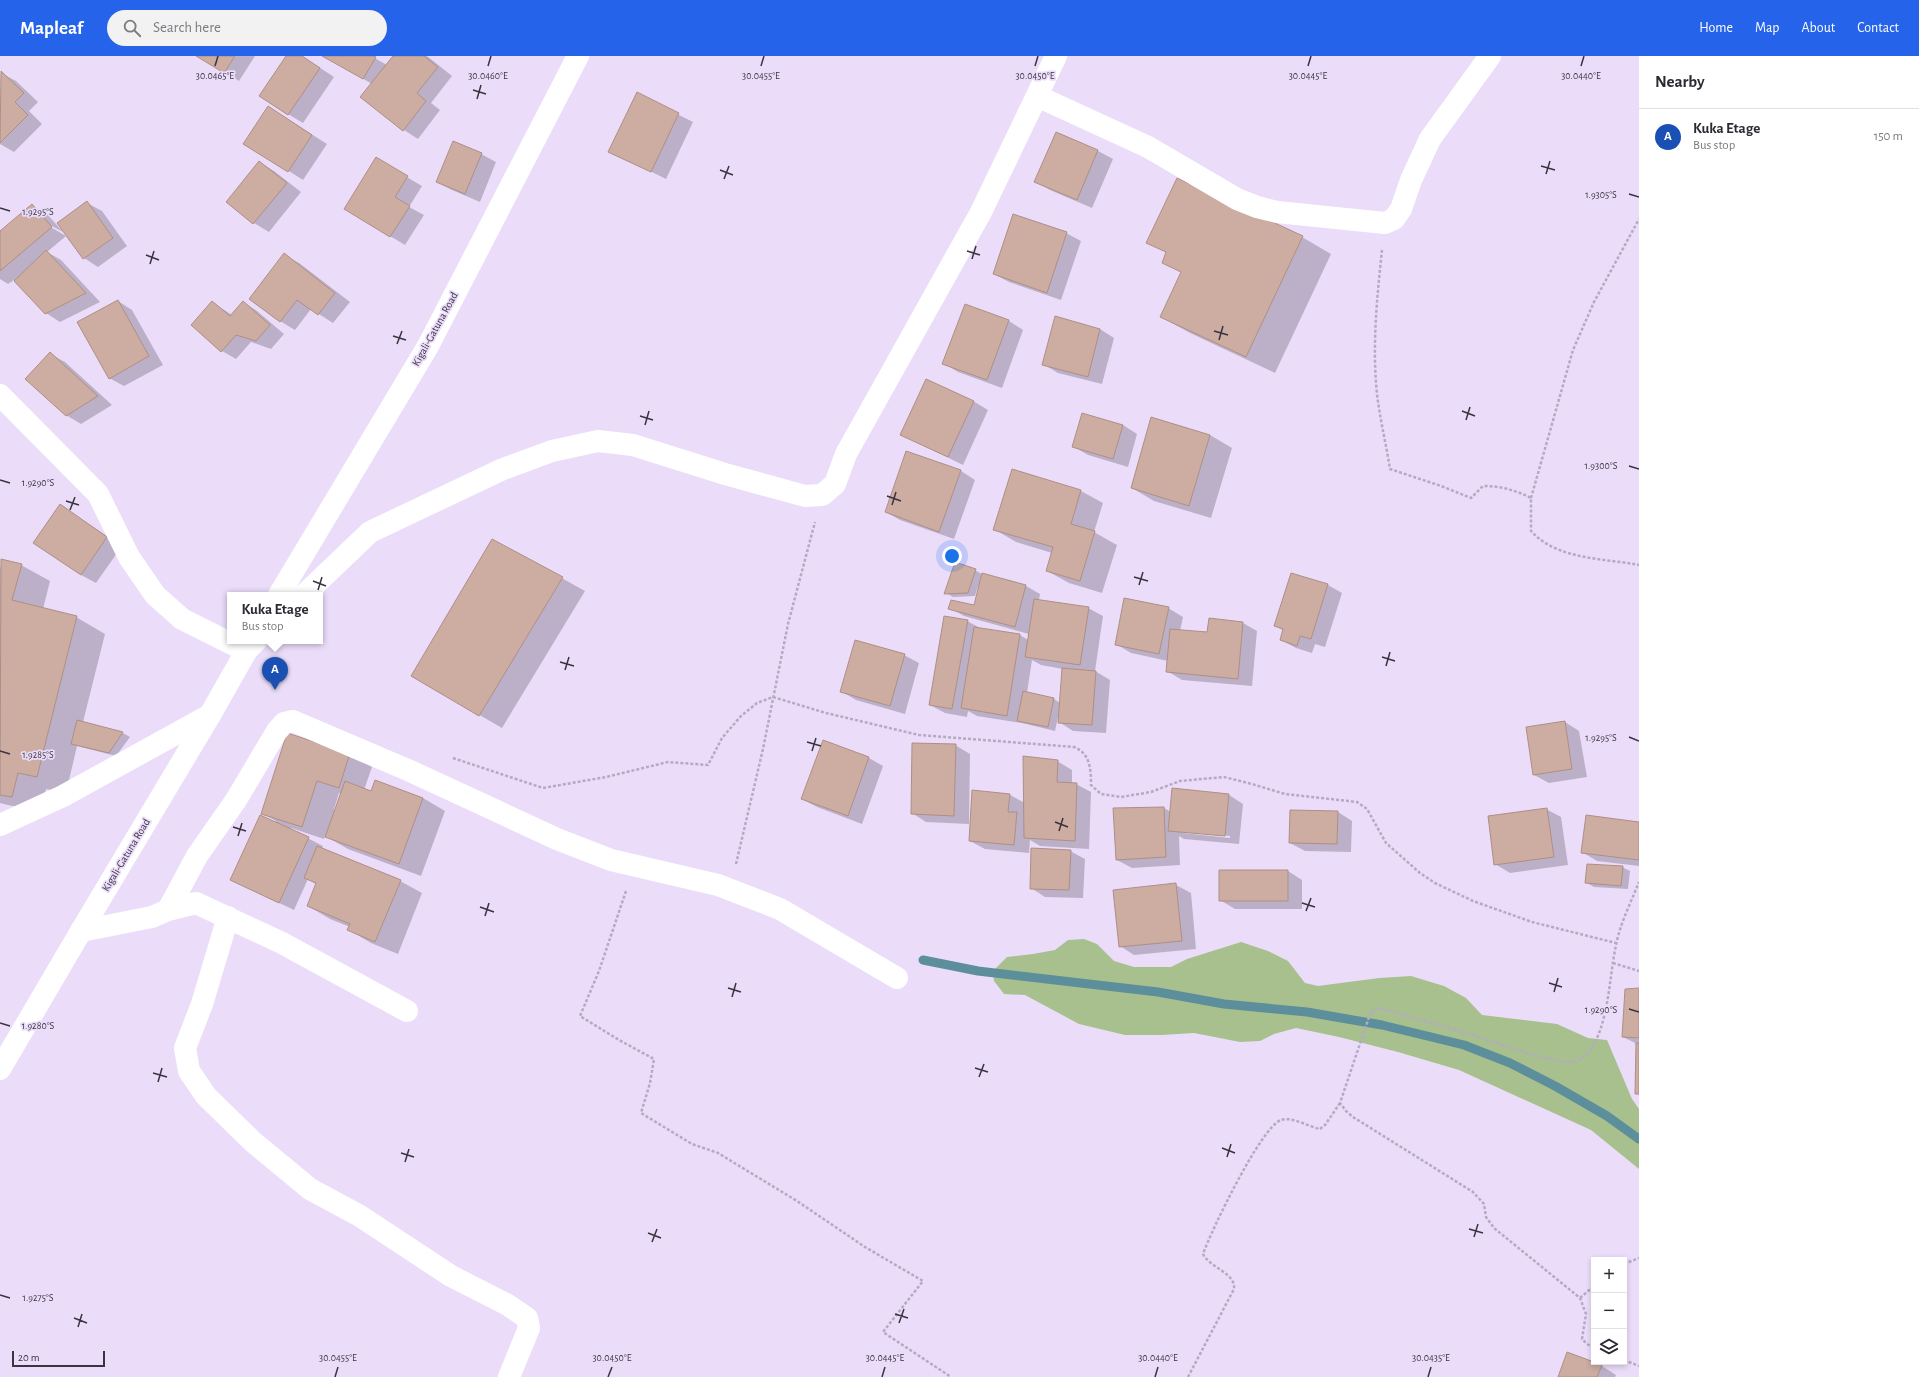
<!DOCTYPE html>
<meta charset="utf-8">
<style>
:root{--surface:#fff;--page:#f2f2f3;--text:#2b2b33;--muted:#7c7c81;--line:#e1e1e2;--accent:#2563eb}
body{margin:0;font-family:"Alegreya Sans",sans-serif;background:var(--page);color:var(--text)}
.controls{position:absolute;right:12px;bottom:12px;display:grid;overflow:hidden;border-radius:0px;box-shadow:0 2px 6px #0003}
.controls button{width:36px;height:36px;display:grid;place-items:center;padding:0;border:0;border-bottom:1px solid var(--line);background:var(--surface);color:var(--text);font:20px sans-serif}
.scale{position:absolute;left:12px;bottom:10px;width:93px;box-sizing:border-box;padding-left:4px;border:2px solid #39343f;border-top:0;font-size:11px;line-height:14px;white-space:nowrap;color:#39343f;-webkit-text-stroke:3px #ebddfa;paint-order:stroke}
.you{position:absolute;left:952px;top:500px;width:14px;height:14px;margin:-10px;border:3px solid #fff;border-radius:50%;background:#1a73e8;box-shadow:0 0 0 6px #1a73e833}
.badge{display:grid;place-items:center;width:26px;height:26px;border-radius:50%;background:var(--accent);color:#fff;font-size:13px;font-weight:700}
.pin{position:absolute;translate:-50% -33px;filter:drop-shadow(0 1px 2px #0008)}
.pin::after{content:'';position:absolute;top:21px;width:14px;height:12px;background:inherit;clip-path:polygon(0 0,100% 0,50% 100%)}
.popup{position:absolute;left:227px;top:536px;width:96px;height:52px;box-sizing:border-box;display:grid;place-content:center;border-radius:0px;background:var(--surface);filter:drop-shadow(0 1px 3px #0005);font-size:13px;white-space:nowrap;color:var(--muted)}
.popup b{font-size:15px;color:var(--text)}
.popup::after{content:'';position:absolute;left:50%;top:100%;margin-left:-8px;border:8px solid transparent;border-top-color:var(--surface)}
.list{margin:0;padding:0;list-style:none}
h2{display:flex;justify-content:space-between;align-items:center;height:52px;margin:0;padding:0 16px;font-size:17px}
h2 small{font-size:13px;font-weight:400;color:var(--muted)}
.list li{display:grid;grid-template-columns:26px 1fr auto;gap:12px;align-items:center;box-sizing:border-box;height:56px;padding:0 16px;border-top:1px solid var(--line)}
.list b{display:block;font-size:15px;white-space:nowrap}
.list p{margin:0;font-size:13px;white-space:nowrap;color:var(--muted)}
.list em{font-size:13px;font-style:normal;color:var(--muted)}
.icon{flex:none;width:22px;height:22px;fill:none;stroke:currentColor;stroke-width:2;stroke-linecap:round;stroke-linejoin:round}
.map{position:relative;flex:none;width:1639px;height:1321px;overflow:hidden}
header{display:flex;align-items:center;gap:24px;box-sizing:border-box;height:56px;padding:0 20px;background:var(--accent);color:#fff}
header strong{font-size:19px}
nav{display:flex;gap:22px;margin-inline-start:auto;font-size:14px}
.search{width:280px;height:36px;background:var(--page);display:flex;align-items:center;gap:10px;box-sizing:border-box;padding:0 14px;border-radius:22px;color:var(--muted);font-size:15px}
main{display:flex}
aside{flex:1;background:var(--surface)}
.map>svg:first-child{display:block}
.green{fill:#a7c08d}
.shadow{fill:#0003;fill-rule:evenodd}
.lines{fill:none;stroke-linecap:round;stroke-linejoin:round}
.stream{stroke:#5c8f9b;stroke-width:9}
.building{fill:#cdaca2;stroke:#ae8f85}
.path{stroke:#b5aac2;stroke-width:2.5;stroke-dasharray:3 2;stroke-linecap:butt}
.minor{stroke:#fff;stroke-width:22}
.highway{stroke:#fff;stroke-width:22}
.ticks{fill:none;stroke:#39343f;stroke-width:1.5}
.labels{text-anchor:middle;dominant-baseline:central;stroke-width:3.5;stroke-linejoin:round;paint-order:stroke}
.street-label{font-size:11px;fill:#39343f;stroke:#ebddfa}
.ticks-label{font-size:10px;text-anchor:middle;fill:#39343f;stroke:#ebddfa;stroke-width:3.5;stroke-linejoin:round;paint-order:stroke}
</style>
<header>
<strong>Mapleaf</strong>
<div class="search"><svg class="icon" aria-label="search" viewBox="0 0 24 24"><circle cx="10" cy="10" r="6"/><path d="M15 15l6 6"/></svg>Search here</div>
<nav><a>Home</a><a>Map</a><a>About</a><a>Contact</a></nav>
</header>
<main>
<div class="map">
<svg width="1639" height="1321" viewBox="0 0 1639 1321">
<rect width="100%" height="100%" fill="#ebddfa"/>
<path class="green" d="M1084 883 1097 888 1114 905 1134 911H1171L1187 903 1241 886 1268 895 1288 905 1305 927 1318 930 1379 922 1411 920 1444 930 1466 942 1482 959 1557 968 1588 982 1607 984 1632 1043 1639 1053V1113L1591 1074 1459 1014 1398 996 1339 981 1296 972 1274 978 1260 985 1240 986 1194 977 1162 979H1125L1079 968 1025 939 1004 938 994 925 993 915 1007 901 1033 898 1055 894 1068 884Z"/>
<path class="shadow" d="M198 0H255L239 25Z
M287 0H302L334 21 303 67 288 58Z
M324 0H371L387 9 394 0H427L452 20 431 47 440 54 418 83 404 74 362 41 372 28Z
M1 17 16 25 38 46 29 55 42 68 14 96 0 88Z
M637 38 693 66 666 123 609 95Z
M283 60 327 88 303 124 245 87Z
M1056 77 1098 95 1113 103 1092 152 1050 134 1036 126Z
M481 98 496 106 480 146 452 134 437 126Z
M376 103 422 130 409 151 424 159 405 189 345 153Z
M259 106 274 115 301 136 269 176 254 167 227 146Z
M87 147 102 155 127 190 98 211 84 202Z
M32 150 47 158 63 176 48 168 47 169 66 180 47 196 61 204 100 246 60 266 46 257 14 224 8 228 0 223V177Z
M1066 177 1081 185 1061 244 1009 226 994 218Z
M1302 181 1331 198 1275 317 1190 277 1161 261 1182 217 1163 206 1167 197 1148 186Z
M284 199 299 207 350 246 333 267 311 253 295 274 280 265 250 242Z
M118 245 132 254 163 309 124 330 109 322Z
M212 246 232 259 243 246 257 255 284 278 271 293 251 286 236 303 222 295Z
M965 249 1009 265 1023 274 1002 332 958 316 943 307Z
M1100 273 1114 282 1102 328 1058 317 1043 308Z
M50 298 65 306 112 349 81 368 66 359Z
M973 345 988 354 963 409 902 379Z
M1152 362 1210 379 1232 392 1211 462 1154 445 1132 432Z
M1123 369 1137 378 1128 411 1088 399 1074 391Z
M907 396 961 415 975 424 954 483 900 464 886 456Z
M1012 414 1081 435 1103 447 1094 476 1117 489 1102 537 1069 527 1047 515 1052 497 1016 486 994 473Z
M60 449 122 490 96 527 81 519Z
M493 484 585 535 502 672 412 620Z
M2 504 21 509 50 525 43 553 76 561 105 578 83 666 123 677 130 681 116 700 77 690 66 737 46 733 41 757 0 747V513Z
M975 514 983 519 1026 530 1040 538 1039 544 1088 552 1103 560 1095 615 1110 624 1106 677 1073 675 1059 666V661H1058L1055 675 1022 667 977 660 968 655 967 661 945 657 930 649 967 565 982 573 1020 579 1028 584 1029 578 964 560 950 552 975 551 980 531 978 530 975 540 953 541 946 537ZM1032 604 1041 609 1063 613 1060 647 1054 643 1027 637Z
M1328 529 1342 537 1325 591 1315 588 1312 597 1296 592 1281 584 1284 575 1276 570Z
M1168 552 1183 561 1180 575 1208 577 1243 567 1257 575 1252 630 1182 624 1167 615 1168 605 1131 597 1116 588Z
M904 599 919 607 905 658 856 644 841 635Z
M1565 666 1579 675 1587 721 1549 727 1534 719Z
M955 689 970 698 969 768 926 766 912 757Z
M350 698 372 711 364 734 372 736 376 725 423 742 445 755 421 820 348 793 325 780 324 783 291 772 290 773 323 790 322 793 400 825 422 837 398 898 371 887 349 874 350 871 330 863 308 850 317 829 308 823 294 854 231 824 276 765 262 757ZM339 737 342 738 336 754 334 753Z
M869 702 883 710 862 768 817 751 802 743Z
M1057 705 1072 714V727L1076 728 1091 736 1089 793 1040 790 1030 784 1029 797 985 793 970 785 1010 739 1025 747Z
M1229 739 1243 748 1239 788 1184 783 1179 780 1180 809 1132 812 1117 804 1164 752 1171 756ZM1183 775 1230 780V782L1183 777Z
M1546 753 1561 761 1568 809 1510 817 1495 808Z
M1338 756 1352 765 1351 796 1305 795 1290 787Z
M1639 767V810L1597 805 1582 796Z
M1070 795 1085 803 1083 842 1045 841 1031 832Z
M1622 811 1630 815 1628 833 1594 831 1587 827Z
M1288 815 1302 824V853H1235L1220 844Z
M1176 829 1191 837 1196 893 1134 899 1120 890Z
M1639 933V1039L1636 1037 1637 988 1623 981Z
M1568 1297 1602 1310 1616 1319 1615 1321H1559Z"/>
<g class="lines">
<path class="stream" d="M923 904 978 915 1158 936 1224 948 1307 956 1382 969 1464 989 1510 1007 1555 1030 1607 1060 1639 1083"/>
</g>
<path class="building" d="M196 0H235L224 17Z
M286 0H302L320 12 288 59 259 40Z
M322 0H373L376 1 363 23Z
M393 0H424L438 11 417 37 426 45 403 75 360 41Z
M1 15 24 37 15 46 28 59 0 87Z
M637 36 679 57 651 116 608 96Z
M268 50 312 79 288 116 243 88Z
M1056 76 1098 94 1077 144 1034 126Z
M453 85 482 97 465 138 436 126Z
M376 101 408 120 395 141 410 150 390 181 344 153Z
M259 105 287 127 253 168 226 146Z
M1177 122 1303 180 1246 301 1160 261 1181 216 1162 207 1166 196 1146 187Z
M87 145 113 182 83 203 57 167Z
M32 148 52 171 0 215V175Z
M1013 158 1067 176 1047 237 993 218Z
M46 194 86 237 45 258 14 225Z
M284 197 335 237 318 259 297 244 280 266 249 243Z
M118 244 149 300 109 323 77 266Z
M212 245 230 260 243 245 270 269 256 285 236 279 221 296 191 269Z
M965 248 1009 264 987 324 942 308Z
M1055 260 1100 273 1088 321 1042 309Z
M50 296 98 340 66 360 25 323Z
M926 323 974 345 948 401 900 379Z
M1082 357 1123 369 1113 403 1072 391Z
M1151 361 1210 379 1189 450 1131 432Z
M906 395 961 414 939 476 885 456Z
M1012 413 1081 434 1071 468 1095 475 1080 525 1046 515 1053 491 993 474Z
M60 448 107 481 81 519 33 487Z
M492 483 563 521 479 660 411 620Z
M1 503 22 508 12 544 77 560 37 721 18 717 12 741 0 739Z
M955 506 976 513 968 537 944 538Z
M982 517 1026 529 1015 571 948 553 951 544 974 549Z
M1291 517 1328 528 1311 583 1300 580 1297 590 1280 584 1283 573 1274 570Z
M1124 542 1169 551 1159 598 1115 589Z
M1034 543 1089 551 1080 609 1025 601Z
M944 560 968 564 952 653 929 649Z
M1209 562 1243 566 1238 623 1166 616 1170 573 1207 576Z
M974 571 1020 578 1007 660 961 652Z
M855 584 905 598 890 650 840 636Z
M1062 612 1096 615 1092 669 1058 667Z
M1023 635 1054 642 1048 671 1017 665Z
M77 664 123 676 109 697 71 688Z
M1565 665 1572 713 1533 719 1526 671Z
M287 677 350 697 339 732 317 725 302 771 261 758Z
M823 684 869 701 848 760 801 743Z
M912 687 956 688 954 760 911 758Z
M1023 700 1058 704 1057 726 1077 727 1075 785 1024 782Z
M375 724 423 742 399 808 325 781 345 725 371 735Z
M1172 732 1229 738 1225 780 1168 775Z
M972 734 1010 738 1008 756H1017L1014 789 969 785Z
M1164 751 1166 801 1116 804 1113 752Z
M1547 752 1554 801 1494 809 1488 760Z
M1290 754 1338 755 1337 788 1289 787Z
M260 759 309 781 279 847 230 824Z
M1586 759 1639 766V804L1581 797Z
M317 790 401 824 375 886 347 874 350 868 307 850 316 827 304 822Z
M1031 792 1071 794 1069 834 1030 833Z
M1587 808 1623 810 1621 830 1585 827Z
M1219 814H1288V845H1219Z
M1176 827 1182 885 1119 891 1113 834Z
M1639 932V982L1622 981 1625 933Z
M1636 987H1639V1038H1635Z
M1567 1296 1602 1309 1597 1321H1558Z"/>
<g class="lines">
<path class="path" d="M1382 194C1377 241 1372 290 1377 338 1380 363 1386 388 1390 413L1441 430 1471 442 1483 430C1501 430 1515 434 1531 442V475C1557 504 1603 502 1639 509
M1531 442 1573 294 1594 246 1639 163
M453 702 543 732 606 721 668 706 708 709 722 682 741 660 757 647 773 641 826 657 919 679 1074 691C1090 697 1091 713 1091 729L1101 738 1121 741 1151 736 1180 725 1224 721 1252 728 1285 738 1357 746 1367 753 1386 787 1420 817 1435 827 1473 845 1532 866 1616 887
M736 808 763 693 788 568 815 466
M626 835 599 915 580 960 619 984 654 1003 650 1027 641 1057 692 1088 718 1097 797 1145 865 1191 923 1225 883 1276 951 1321
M1613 907 1639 915
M1624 1208 1639 1202
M1580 1242 1594 1230
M1594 1292 1587 1288 1582 1283 1586 1258 1580 1242 1494 1172 1486 1161 1484 1148 1473 1136 1353 1061 1346 1055 1340 1047 1371 955 1379 952C1415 962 1451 972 1487 984 1510 991 1549 1006 1572 1006 1578 1005 1584 1001 1588 997 1609 971 1609 921 1616 889 1620 868 1631 846 1639 826
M1624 1304 1639 1310
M1188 1321 1234 1233C1236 1217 1210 1212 1203 1198 1211 1175 1261 1071 1281 1064 1292 1060 1309 1071 1320 1073L1325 1069 1340 1047"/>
<path class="minor" d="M1037 40 1148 91 1237 143 1257 151 1277 156 1385 167 1394 163 1401 153 1411 124 1430 83 1490 0
M0 339 98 438 129 501 155 539 182 563 246 595 256 585
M304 539 370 476 503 413 552 395 598 385 633 389 725 418 805 440 822 439 835 428 846 398 981 156 1056 0
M0 769 63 740 210 659
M168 854 197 800 236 744 277 675 284 667 293 665 408 714 557 783 611 804 718 829 780 853 897 922
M228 861 202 948 185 992 189 1015 206 1040 252 1085 310 1133 360 1160 451 1220 508 1249 527 1262 529 1272 509 1321
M81 875 152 861 168 854 196 847 282 887 407 955"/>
<path class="highway" d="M279 539 428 290 578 0
M0 1013 81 875 210 659 252 585"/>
</g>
<path class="ticks" d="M215 10 218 0M488 10 491 0M761 10 764 0M1035 10 1038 0M1308 10 1311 0M1581 10 1584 0M473 34 486 38M477 43 481 29M1541 110 1555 114M720 114 733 119M1546 118 1550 105M724 123 729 110M1629 138 1639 141M0 152 10 155M967 195 980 199M146 199 159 204M972 203 976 190M150 208 154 195M1214 275 1228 279M393 280 406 284M1219 284 1223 270M397 288 402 275M1462 355 1475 360M640 360 653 364M1466 364 1470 351M645 369 649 355M1629 410 1639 413M0 424 10 427M887 440 901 445M66 445 79 449M892 449 896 436M70 454 75 441M1134 521 1148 525M313 525 326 530M1139 529 1143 516M318 534 322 521M1382 601 1395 605M560 606 574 610M1386 610 1390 596M565 614 569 601M1629 681 1639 685M807 686 821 690M0 695 10 698M812 695 816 682M1055 766 1068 771M233 771 246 775M1059 775 1063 762M238 780 242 767M1302 847 1315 851M480 851 494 856M1306 855 1311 842M485 860 489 847M1549 927 1562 931M728 932 741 936M1554 936 1558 922M732 941 736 927M1629 953 1639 956M0 967 10 970M975 1012 988 1016M153 1017 167 1021M979 1021 984 1008M158 1026 162 1012M1222 1092 1235 1097M401 1097 414 1101M1227 1101 1231 1088M405 1106 409 1093M1469 1173 1483 1177M648 1177 661 1182M1474 1181 1478 1168M652 1186 657 1173M0 1239 10 1242M895 1258 908 1262M74 1262 87 1267M899 1267 904 1253M78 1271 82 1258M335 1321 338 1311M608 1321 612 1311M882 1321 885 1311M1155 1321 1158 1311M1428 1321 1431 1311"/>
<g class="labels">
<g class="street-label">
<text transform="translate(435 273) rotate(-61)">Kigali-Gatuna Road</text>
<text transform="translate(126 799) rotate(-59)">Kigali-Gatuna Road</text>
</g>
</g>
<g class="ticks-label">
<text x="215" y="23">30.0465°E</text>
<text x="488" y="23">30.0460°E</text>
<text x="761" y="23">30.0455°E</text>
<text x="1035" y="23">30.0450°E</text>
<text x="1308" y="23">30.0445°E</text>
<text x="1581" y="23">30.0440°E</text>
<text x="1601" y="142">1.9305°S</text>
<text x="38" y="159">1.9295°S</text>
<text x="1601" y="413">1.9300°S</text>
<text x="38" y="430">1.9290°S</text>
<text x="1601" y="685">1.9295°S</text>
<text x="38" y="702">1.9285°S</text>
<text x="1601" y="957">1.9290°S</text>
<text x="38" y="973">1.9280°S</text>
<text x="38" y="1245">1.9275°S</text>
<text x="338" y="1305">30.0455°E</text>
<text x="612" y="1305">30.0450°E</text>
<text x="885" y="1305">30.0445°E</text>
<text x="1158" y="1305">30.0440°E</text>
<text x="1431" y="1305">30.0435°E</text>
</g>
</svg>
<div class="controls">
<button>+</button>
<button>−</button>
<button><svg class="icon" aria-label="layers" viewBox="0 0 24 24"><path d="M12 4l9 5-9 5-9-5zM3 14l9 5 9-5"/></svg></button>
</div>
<div class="scale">20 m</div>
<div class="you"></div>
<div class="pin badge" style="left:275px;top:634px;background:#1a4fb4">A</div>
<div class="popup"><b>Kuka Etage</b>Bus stop</div>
</div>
<aside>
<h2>Nearby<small></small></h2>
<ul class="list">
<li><span class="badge" style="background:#1a4fb4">A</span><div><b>Kuka Etage</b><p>Bus stop</p></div><em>150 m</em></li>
</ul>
</aside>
</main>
